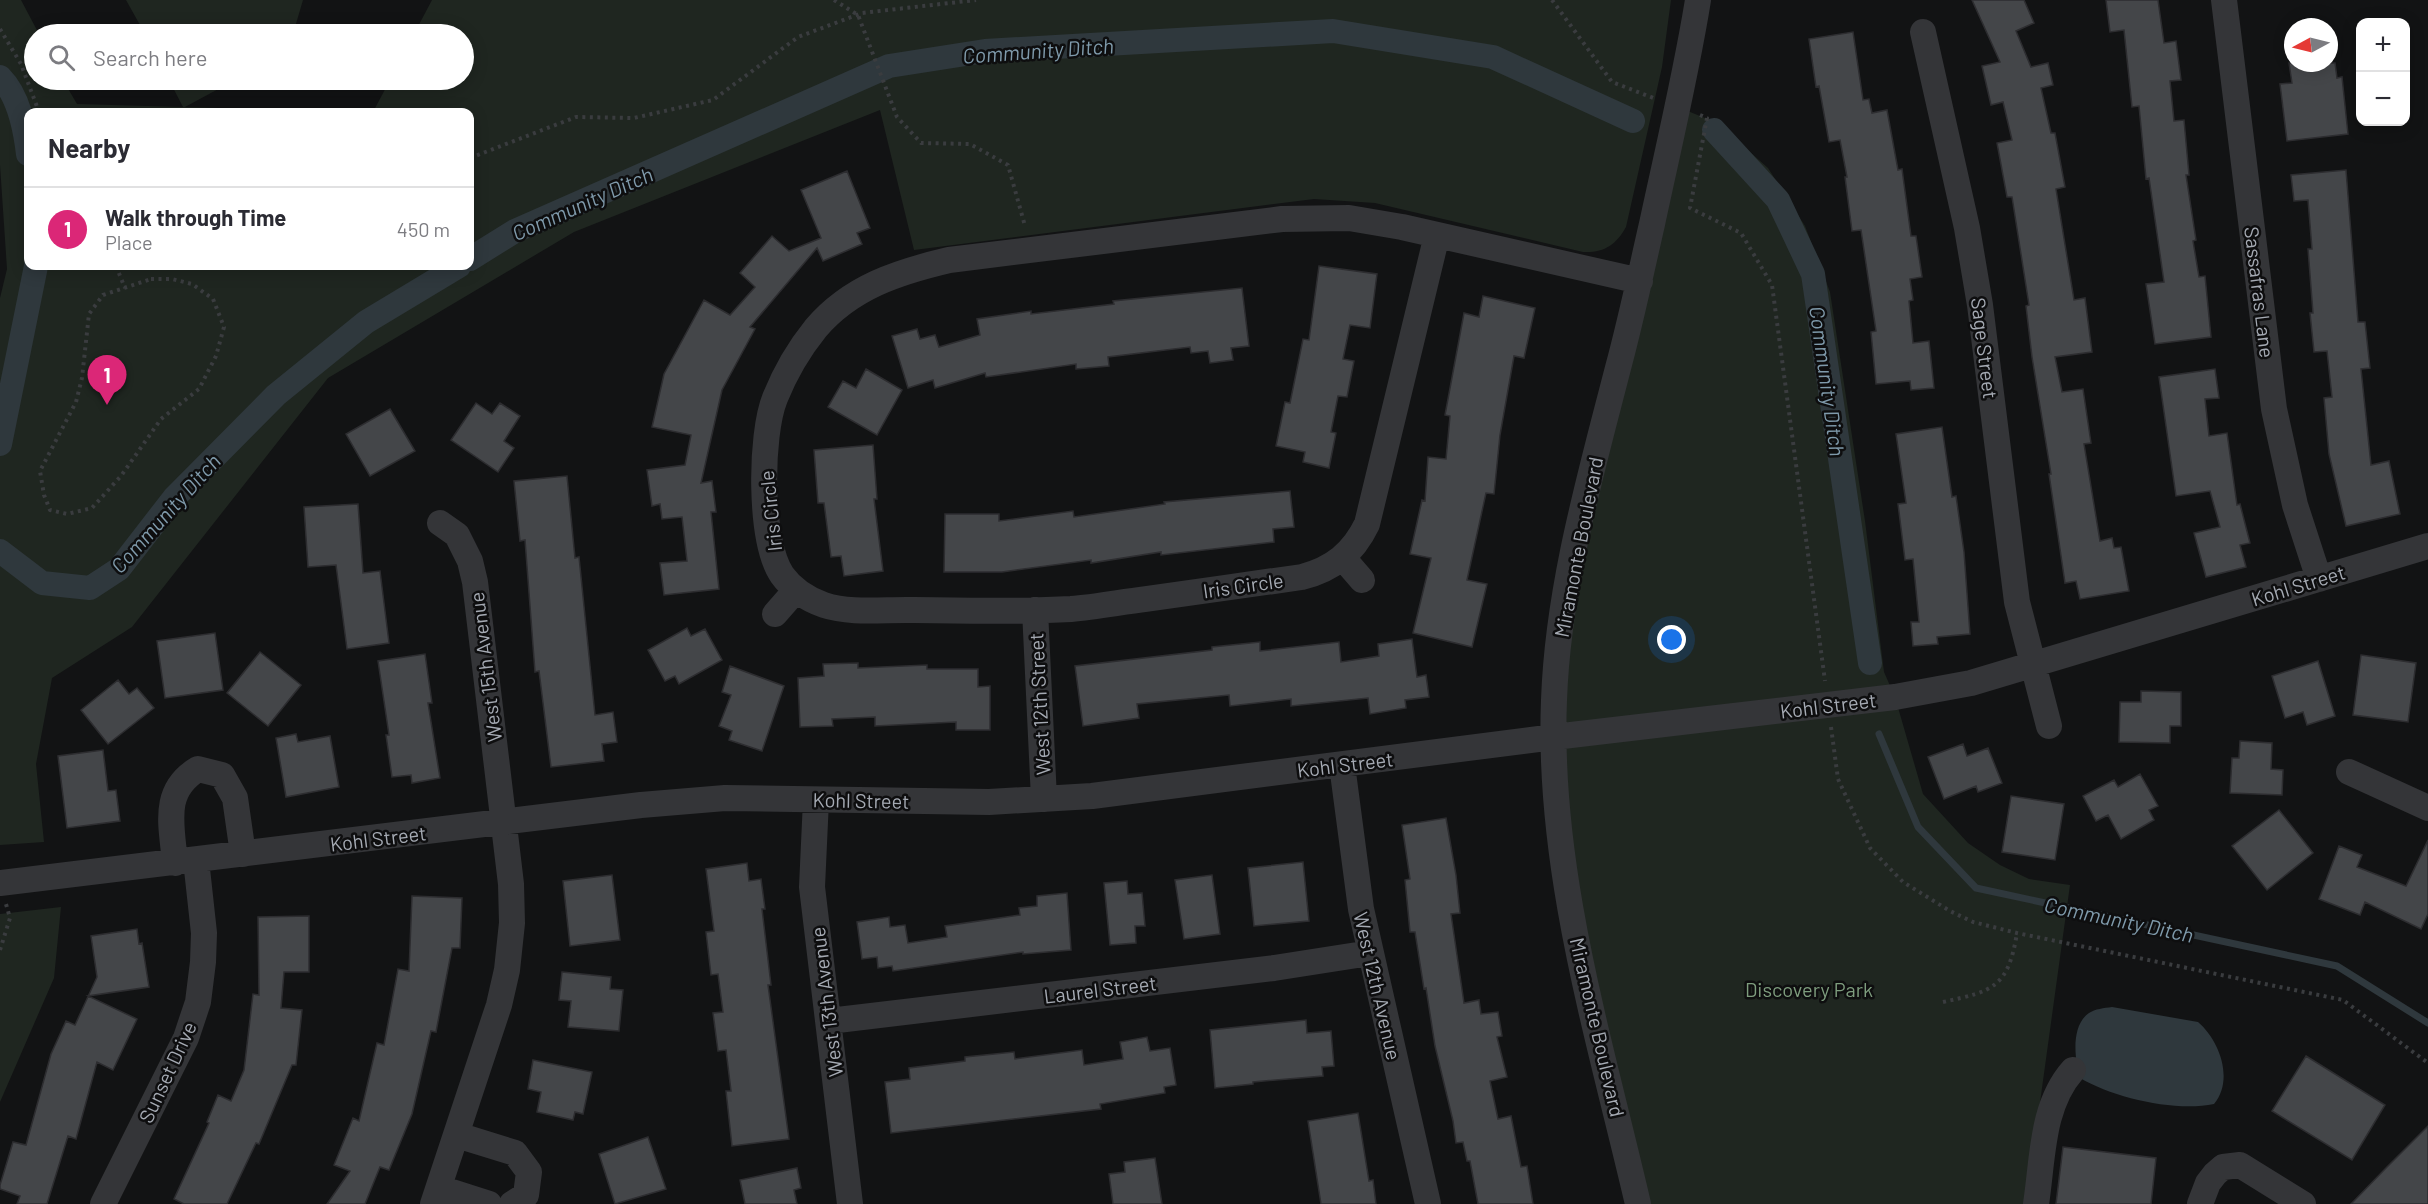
<!DOCTYPE html>
<meta charset="utf-8">
<style>
:root{--surface:#fff;--page:#f7f7f7;--text:#2b2b33;--muted:#7c7c81;--line:#e1e1e2;--accent:#db2777}
body{margin:0;font-family:Barlow,sans-serif;background:var(--page);color:var(--text)}
.controls{position:absolute;right:18px;top:18px;display:grid;overflow:hidden;border-radius:12px;box-shadow:0 3px 15px #0003}
.controls button{width:54px;height:54px;display:grid;place-items:center;padding:0;border:0;border-bottom:2px solid var(--line);background:var(--surface);color:var(--text);font:30px sans-serif}
.compass{position:absolute;left:2284px;top:18px;width:54px;height:54px;border-radius:50%;background:var(--surface);box-shadow:0 3px 15px #0003;rotate:263deg}
.you{position:absolute;left:1672px;top:640px;width:21px;height:21px;margin:-15px;border:4px solid #fff;border-radius:50%;background:#1a73e8;box-shadow:0 0 0 9px #1a73e833}
.badge{display:grid;place-items:center;width:39px;height:39px;border-radius:50%;background:var(--accent);color:#fff;font-size:20px;font-weight:700}
.pin{position:absolute;translate:-50% -50px;filter:drop-shadow(0 2px 3px #0008)}
.pin::after{content:'';position:absolute;top:32px;width:21px;height:18px;background:inherit;clip-path:polygon(0 0,100% 0,50% 100%)}
.list{margin:0;padding:0;list-style:none}
h2{display:flex;justify-content:space-between;align-items:center;height:78px;margin:0;padding:0 24px;font-size:26px}
h2 small{font-size:20px;font-weight:400;color:var(--muted)}
.list li{display:grid;grid-template-columns:39px 1fr auto;gap:18px;align-items:center;box-sizing:border-box;height:84px;padding:0 24px;border-top:2px solid var(--line)}
.list b{display:block;font-size:22px;white-space:nowrap}
.list p{margin:0;font-size:20px;white-space:nowrap;color:var(--muted)}
.list em{font-size:20px;font-style:normal;color:var(--muted)}
.icon{flex:none;width:33px;height:33px;fill:none;stroke:currentColor;stroke-width:2;stroke-linecap:round;stroke-linejoin:round}
.map{position:relative;flex:none;width:2428px;height:1204px;overflow:hidden}
.search{position:absolute;background:var(--surface);box-shadow:0 3px 15px #0003;left:24px;top:24px;width:450px;height:66px;display:flex;align-items:center;gap:15px;box-sizing:border-box;padding:0 21px;border-radius:33px;color:var(--muted);font-size:22px}
.panel{position:absolute;background:var(--surface);box-shadow:0 3px 15px #0003;left:24px;top:108px;width:450px;height:162px;border-radius:12px}
.map>svg:first-child{display:block}
.green{fill:#1f2620}
.water{fill:#2f383d}
.lines{fill:none;stroke-linecap:round;stroke-linejoin:round}
.stream{stroke:#2f383d;stroke-width:7}
.canal{stroke:#2f383d;stroke-width:24}
.building{fill:#444649;stroke:#2d2d30;stroke-width:1.5}
.path{stroke:#3a3c3f;stroke-width:4;stroke-dasharray:3 4.5;stroke-linecap:butt}
.minor{stroke:#343538;stroke-width:26}
.labels{text-anchor:middle;dominant-baseline:central;stroke-width:5;stroke-linejoin:round;paint-order:stroke}
.street-label{font-size:20px;fill:#a5aab3;stroke:#0e0e0f}
.park-label{font-size:20px;fill:#7e9d7e;stroke:#0e0e0f}
.water-label{font-size:21px;font-style:italic;fill:#7f9aab;stroke:#0e0e0f}
</style>
<div class="map">
<svg width="2428" height="1204" viewBox="0 0 2428 1204">
<rect width="100%" height="100%" fill="#121314"/>
<path class="green" d="M0 0H21L39 34H34V80H63L77 104 183 107 169 80H235L185 107 364 112H28V266H470V112H373L390 80H464V34H414L432 0H1671L1662 67 1626 227C1616 245 1604 253 1583 252L1375 203 1314 199 914 250 880 110 574 232 328 378 132 627 52 678 36 764 44 842 0 845V298L7 269 0 165Z
M126 0H303L293 34H145Z
M1678 107 1717 123 1768 168 1805 226 1830 292 1865 521 1884 672 1895 697 1923 794 1968 843 2000 865 2029 879 2070 885 2026 1204H1638L1588 990 1554 699Z
M61 907 54 978 0 1102V914Z"/>
<path class="water" d="M2112 1007 2198 1022C2220 1041 2234 1080 2214 1104 2175 1112 2114 1098 2080 1078 2075 1061 2070 1026 2089 1013 2095 1009 2104 1008 2112 1007Z"/>
<g class="lines">
<path class="stream" d="M1879 734 1918 827 1976 888 2337 966 2428 1023"/>
<path class="canal" d="M0 77C19 96 25 128 28 154
M1714 130 1778 200 1813 274 1870 663
M470 259 515 231 889 66 985 51 1333 31 1493 57 1633 121
M0 444 36 266
M0 551 42 583 90 588 119 569 174 498 276 395 366 322 459 266"/>
</g>
<path class="building" d="M1972 0H2024L2034 23 2016 31 2031 67 2048 63 2053 85 2041 88 2051 133H2055L2065 187 2056 189 2074 300 2085 298 2092 352 2055 357 2062 392 2083 389 2091 443 2084 444 2100 541 2112 538 2114 548 2121 547 2129 591 2080 599 2076 581 2065 583 2049 474H2051L2032 357 2026 306 2029 305 2012 197H2007L1997 143 2012 140 2003 102 1991 105 1982 66 2000 62Z
M2106 0H2158L2164 43 2176 41 2181 80 2170 81 2174 121 2184 120 2189 175H2186L2196 240 2193 241 2199 277 2205 276 2211 337 2155 344 2146 284 2164 282 2149 178 2146 179 2139 106 2132 107 2124 30 2110 32Z
M1853 32 1863 100 1869 99 1872 113 1887 110 1898 170 1902 169 1911 236H1916L1922 277 1910 279 1913 300 1909 301 1913 343 1929 341 1934 388 1911 390 1910 381 1876 384 1871 332 1876 331 1861 230 1852 231 1845 177H1847L1840 140 1829 142 1819 86 1816 87 1809 39Z
M2289 63H2335L2337 78 2342 77 2348 134 2287 141 2280 84 2292 83Z
M2346 170 2358 322H2365L2370 368 2361 369 2371 465 2389 461 2400 514 2346 526 2329 454 2324 398 2332 397 2327 351 2314 352 2310 313H2313L2308 249H2312L2308 200 2294 201 2291 175Z
M847 171 870 228 857 233 862 244 823 261 817 248 750 327 755 329 722 390 701 483 712 481 716 512H711L719 589 664 595 660 563 687 561 682 517 662 519 660 504 652 506 647 470 685 465 691 435 652 427 664 374 704 300 730 315 755 287 740 273 772 236 789 251 821 238 801 190Z
M1319 266 1377 274 1370 328 1350 325 1343 359 1354 361 1347 397 1338 396 1331 432 1336 433 1329 468 1303 462 1305 452 1276 446 1285 402 1290 403 1303 339 1309 340Z
M1242 288 1249 346 1231 348 1233 360 1210 363 1208 351 1191 353 1190 347 1108 357 1109 366 1076 369V364L986 377 985 373 935 388 933 380 908 388 892 336 917 329 920 339 935 335 939 347 980 335 977 319 1031 311V314L1114 304 1113 301Z
M1483 296 1535 308 1524 358 1514 356 1500 435 1494 494 1486 493 1467 580 1487 584 1472 647 1413 633 1431 558 1410 554 1422 500 1425 501 1428 457 1446 459 1450 416 1445 415 1464 313 1479 317Z
M866 369 902 390 877 435 828 407 843 381 856 388Z
M2215 369 2219 398 2205 399 2209 436 2227 433 2237 505 2240 504 2250 543 2240 545 2246 567 2206 577 2194 533 2220 527 2210 491 2176 496 2159 377Z
M476 403 492 414 500 403 520 416 504 441 514 448 498 472 451 440Z
M390 409 415 451 370 476 346 434Z
M1942 427 1952 497 1956 496 1964 552 1970 634 1937 637 1938 644 1913 646 1911 622H1919L1913 559 1905 560 1898 504 1906 503 1896 434Z
M873 445 877 499H874L883 571 844 576 841 556 831 557 824 503H818L814 450Z
M567 476 575 558 579 557 595 715 613 712 617 742 602 744 604 761 551 767 539 671 535 672 525 540 520 541 514 481Z
M1290 491 1294 527 1273 529 1274 542 1161 555V552L1091 563V560L1002 572H944L945 514H999V521L1073 511 1074 517 1165 504 1164 502Z
M358 504 363 573 380 571 389 643 347 649 336 565 308 567 304 507Z
M687 628 691 636 705 629 722 660 679 684 675 676 665 681 648 650Z
M215 633 223 690 165 698 157 641Z
M1412 639 1417 677 1426 675 1429 697 1405 700 1406 708 1370 714 1368 698 1291 706V699L1230 706 1229 695 1137 704 1139 718 1083 726 1075 666 1212 650V647L1260 642V651L1339 642 1341 662 1379 656 1378 644Z
M260 652 301 685 268 726 227 693Z
M425 654 432 703H428L440 778 412 783 411 775 392 777 386 735H389L378 661Z
M2361 655 2416 663 2408 722 2353 715Z
M2318 661 2335 716 2307 725 2303 712 2285 718 2272 676Z
M858 663V668L927 665V669H978V687L990 686V730H956V722L875 726V717L832 719 833 726 800 727 798 678 824 676 823 664Z
M730 666 784 686 762 751 729 740 732 731 719 726 731 695 722 692Z
M118 680 129 694 137 688 154 708 108 744 81 710Z
M2141 691 2181 692V726H2170V743L2119 742 2120 702H2141Z
M296 734 298 742 330 736 339 787 286 797 276 738Z
M2240 741 2272 743 2271 769 2283 770 2282 795 2230 793 2232 758H2239Z
M1963 744 1967 756 1988 748 2002 783 1978 792 1976 786 1944 799 1928 757Z
M103 750 108 791 116 790 120 821 67 828 58 756Z
M2140 774 2158 806 2149 810 2154 820 2121 839 2108 815 2096 821 2083 796 2114 780 2118 787Z
M2011 796 2064 804 2055 860 2002 852Z
M2279 810 2313 853 2267 890 2232 846Z
M1446 818 1456 875 1460 913 1451 914 1464 1003 1479 1000 1481 1014 1498 1012 1502 1036 1497 1037 1507 1077 1490 1081 1498 1119 1511 1116 1521 1167 1527 1166 1533 1204H1478L1470 1161H1467L1463 1142 1456 1143 1453 1121 1435 1046 1426 988 1424 989 1415 932H1410L1405 880 1410 879 1402 825Z
M2428 840V914L2421 929 2365 902 2360 915 2319 899 2339 846 2362 855 2357 867 2406 886Z
M1303 862 1309 921 1254 926 1248 868Z
M747 863 749 881 761 879 765 909H762L771 985H768L789 1139 732 1146 726 1091H731L726 1050 718 1051 713 1013 723 1012 718 974 711 975 706 932 714 931 706 869Z
M612 875 620 940 570 946 563 881Z
M1212 875 1220 934 1184 939 1175 880Z
M1127 881 1128 894 1142 893 1145 926H1135L1136 943 1110 945 1104 883Z
M1067 893 1071 950 1023 954V952L893 971 892 966 878 968 877 957 862 959 857 922 889 917 890 927 905 925 908 943 947 937 945 926 1020 915 1019 908 1037 906V896Z
M412 896 462 898 460 948H452L436 1032 431 1031 412 1114 389 1170 380 1167 365 1204H327L350 1171 334 1165 353 1118 359 1121 377 1043 384 1045 398 969 409 971Z
M309 916V972H284L281 1008 302 1010 296 1065H292L259 1144 256 1143 227 1204H184L174 1199 209 1123 207 1122 218 1095 231 1101 244 1070 253 994 259 995 258 917Z
M137 929 139 944 142 943 149 987 88 996 137 1019 113 1070 97 1062 76 1139 68 1136 47 1204H17L20 1196 0 1189V1185L13 1142 26 1145 51 1054 66 1021 75 1025 97 977 91 936Z
M562 972 611 977 610 989 623 990 619 1031 568 1027 571 1001 559 1000Z
M1306 1020 1307 1033 1331 1031 1334 1066 1322 1067 1323 1076 1253 1082V1084L1215 1088 1210 1030Z
M1147 1037 1150 1051 1170 1048 1176 1085 1164 1087 1165 1093 1100 1104 1101 1109 891 1133 885 1082 910 1079 909 1068 965 1061V1057L1014 1052 1015 1059 1082 1050 1084 1065 1123 1059 1120 1042Z
M2306 1056 2385 1105 2352 1160 2272 1111Z
M533 1060 592 1072 583 1114 575 1112 573 1120 537 1112 541 1092 528 1089Z
M1358 1113 1369 1181 1373 1180 1376 1204H1321L1308 1121Z
M2428 1126V1204H2351L2386 1168Z
M648 1137 666 1189 615 1204 599 1154Z
M2063 1147 2156 1158 2151 1204H2056Z
M1155 1158 1162 1204H1113L1109 1174 1125 1172 1124 1162Z
M797 1168 801 1188 794 1190 797 1204H745L740 1180Z"/>
<g class="lines">
<path class="path" d="M834 0 858 15 897 117 921 143 970 144 1008 165 1025 226
M1552 0 1612 82 1656 99
M0 29 21 64 39 112
M1700 115 1707 118 1690 208 1741 233 1772 285 1825 681
M470 158 576 117 634 118 713 100 798 37 862 13 976 0
M116 266 125 288
M151 279H172L192 284 213 299 224 327 216 356 199 389 161 419 121 476 92 508 67 514 50 510 44 495 40 471 76 402 82 378 89 314 103 295Z
M1831 727 1838 779 1870 848 1903 882 1950 911 1973 922 2017 933 2343 1000 2428 1063
M0 950 10 918 6 904
M1943 1002C1993 991 2008 988 2017 933"/>
<path class="minor" d="M2224 0 2274 409 2295 505 2319 579
M1923 32 1967 228 1980 305 2017 602 2049 726
M1437 235 1367 524C1353 553 1333 569 1302 577 1250 584 1198 592 1146 599 1121 602 1096 607 1071 609 1019 612 966 611 914 610 886 609 851 614 824 605 807 599 792 589 782 575 759 541 760 435 775 398 785 373 799 349 816 328 851 287 898 272 949 260L1282 219 1349 218 1402 227 1640 281
M1343 558 1362 580
M1035 610 1044 799
M775 614 796 590
M1342 765 1361 909 1428 1204
M2349 772 2428 808
M816 800 812 887 850 1204
M175 863C172 826 161 791 198 769L222 775 235 798 243 854
M0 883 641 805 725 798 989 802 1092 796 1554 737 1895 697 1971 683 2428 546
M829 1021 1274 968 1370 953
M457 1135 515 1153 529 1172 526 1195 512 1204
M439 1188 489 1204
M103 1204 186 1038 198 1002 203 962 204 933 196 860
M433 1204 499 1005 507 970 512 923 511 884 475 582 470 561 457 535 440 523
M1638 1204C1600 1040 1547 871 1554 700 1558 587 1590 477 1618 368 1631 320 1641 272 1652 224 1668 149 1686 75 1698 0
M2036 1204C2043 1159 2041 1106 2073 1070
M2200 1204 2208 1183 2215 1174 2223 1167 2240 1165 2303 1204"/>
</g>
<g class="labels">
<g class="street-label">
<text transform="translate(2260 292) rotate(83)">Sassafras Lane</text>
<text transform="translate(1985 348) rotate(83)">Sage Street</text>
<text transform="translate(770 511) rotate(-96)">Iris Circle</text>
<text transform="translate(1578 547) rotate(-79)">Miramonte Boulevard</text>
<text transform="translate(1243 585) rotate(-8)">Iris Circle</text>
<text transform="translate(2298 585) rotate(-17)">Kohl Street</text>
<text transform="translate(485 667) rotate(-97)">West 15th Avenue</text>
<text transform="translate(1039 704) rotate(-93)">West 12th Street</text>
<text transform="translate(1828 705) rotate(-7)">Kohl Street</text>
<text transform="translate(1345 764) rotate(-7)">Kohl Street</text>
<text transform="translate(861 800) rotate(1)">Kohl Street</text>
<text transform="translate(378 838) rotate(-7)">Kohl Street</text>
<text transform="translate(1378 986) rotate(77)">West 12th Avenue</text>
<text transform="translate(1100 989) rotate(-7)">Laurel Street</text>
<text transform="translate(826 1002) rotate(-97)">West 13th Avenue</text>
<text transform="translate(1598 1027) rotate(77)">Miramonte Boulevard</text>
<text transform="translate(167 1072) rotate(-65)">Sunset Drive</text>
</g>
<g class="park-label">
<text x="1809" y="989">Discovery Park</text>
</g>
<g class="water-label">
<text transform="translate(1038 50) rotate(-4)">Community Ditch</text>
<text transform="translate(582 203) rotate(-24)">Community Ditch</text>
<text transform="translate(1828 381) rotate(82)">Community Ditch</text>
<text transform="translate(165 513) rotate(-48)">Community Ditch</text>
<text transform="translate(2119 919) rotate(12)">Community Ditch</text>
</g>
</g>
</svg>
<div class="controls">
<button>+</button>
<button>−</button>
</div>
<svg class="compass" viewBox="-18 -18 36 36"><path d="M0-13l5 13h-10z" fill="#e53935"/><path d="M0 13l5-13h-10z" fill="#7c7c81"/></svg>
<div class="you"></div>
<div class="pin badge" style="left:107px;top:405px">1</div>
<div class="search"><svg class="icon" aria-label="search" viewBox="0 0 24 24"><circle cx="10" cy="10" r="6"/><path d="M15 15l6 6"/></svg>Search here</div>
<section class="panel">
<h2>Nearby<small></small></h2>
<ul class="list">
<li><span class="badge">1</span><div><b>Walk through Time</b><p>Place</p></div><em>450 m</em></li>
</ul>
</section>
</div>
